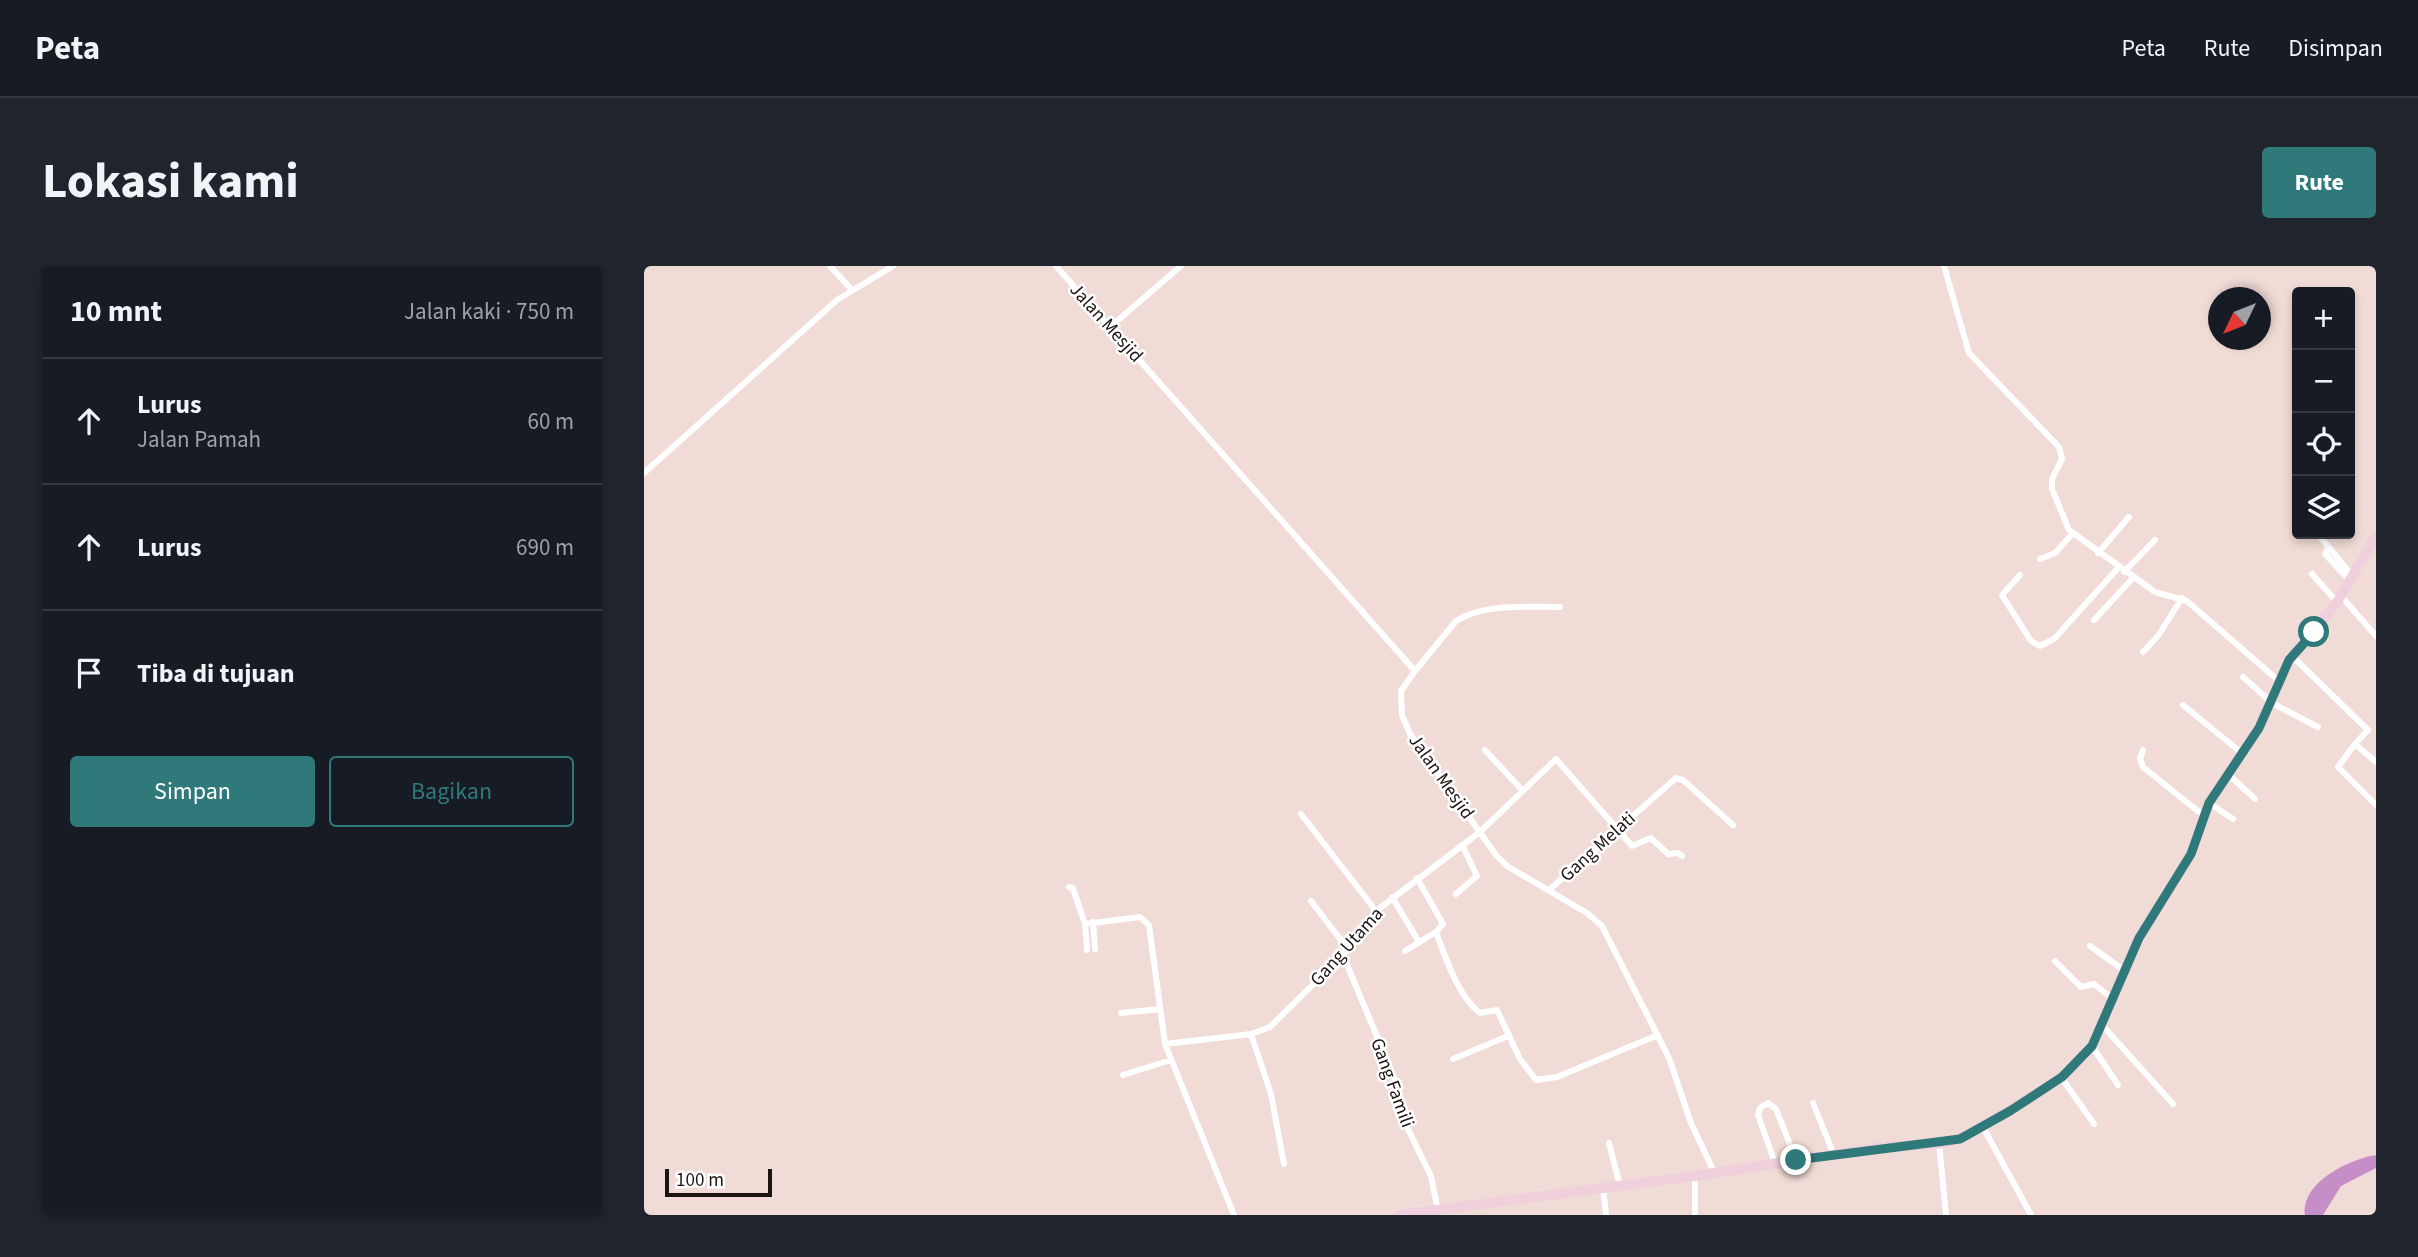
<!DOCTYPE html>
<html lang="id">
<meta charset="utf-8">
<style>
:root{--surface:#171b24;--page:#20242c;--text:#f1f3f6;--muted:#9ea1a6;--line:#363941;--accent:#30797b}
body{margin:0;font-family:"Source Sans 3",sans-serif;background:var(--page);color:var(--text)}
.controls{position:absolute;right:21px;top:21px;display:grid;overflow:hidden;border-radius:7px;box-shadow:0 4px 10px #0003}
.controls button{width:63px;height:63px;display:grid;place-items:center;padding:0;border:0;border-bottom:2px solid var(--line);background:var(--surface);color:var(--text);font:35px sans-serif}
.compass{position:absolute;left:1564px;top:21px;width:63px;height:63px;border-radius:50%;background:var(--surface);box-shadow:0 4px 10px #0003;rotate:227deg}
.scale{position:absolute;left:21px;bottom:18px;width:107px;box-sizing:border-box;padding-left:7px;border:4px solid #1c1413;border-top:0;font-size:19px;line-height:24px;white-space:nowrap;color:#1c1413;-webkit-text-stroke:5px #fff;paint-order:stroke}
.stop{position:absolute;width:21px;height:21px;margin:-16px;border:5px solid #30797b;border-radius:50%;background:#fff}
.stop.end{background:#30797b;border-color:#fff;box-shadow:0 2px 7px #0008}
.list{margin:0;padding:0;list-style:none}
h2{display:flex;justify-content:space-between;align-items:center;height:91px;margin:0;padding:0 28px;font-size:30px}
h2 small{font-size:23px;font-weight:400;color:var(--muted)}
.list li{display:grid;grid-template-columns:46px 1fr auto;gap:21px;align-items:center;box-sizing:border-box;height:126px;padding:0 28px;border-top:2px solid var(--line)}
.list b{display:block;font-size:26px;white-space:nowrap}
.list p{margin:0;font-size:23px;white-space:nowrap;color:var(--muted)}
.list em{font-size:23px;font-style:normal;color:var(--muted)}
.actions{display:flex;gap:14px;padding:21px 28px}
.actions a{flex:1;padding:16px 0;border:2px solid var(--accent);border-radius:7px;text-align:center;font-size:24px;color:var(--accent)}
.actions .main{background:var(--accent);color:#fff}
.icon{flex:none;width:38px;height:38px;fill:none;stroke:currentColor;stroke-width:2;stroke-linecap:round;stroke-linejoin:round}
.map{position:relative;flex:none;width:1732px;height:949px;overflow:hidden;border-radius:7px}
header{display:flex;align-items:center;gap:42px;box-sizing:border-box;height:98px;padding:0 35px;background:var(--surface);border-bottom:2px solid var(--line)}
header strong{font-size:33px}
nav{display:flex;gap:38px;margin-inline-start:auto;font-size:24px}
.intro{display:flex;align-items:center;justify-content:space-between;box-sizing:border-box;height:168px;padding:0 42px}
h1{margin:0;font-size:49px}
.button{padding:18px 32px;border-radius:7px;background:var(--accent);color:#fff;font-size:24px;font-weight:700}
main{display:flex;gap:42px;padding:0 42px}
aside{flex:1;background:var(--surface);border-radius:7px;box-shadow:0 4px 10px #0003}
.map>svg:first-child{display:block}
.water{fill:#c68ec7}
.lines{fill:none;stroke-linecap:round;stroke-linejoin:round}
.street{stroke:#fff;stroke-width:6}
.secondary{stroke:#f0d0dc;stroke-width:10}
.route{stroke:#30797b;stroke-width:9}
.labels{text-anchor:middle;dominant-baseline:central;stroke-width:5;stroke-linejoin:round;paint-order:stroke}
.street-label{font-size:19px;fill:#1c1413;stroke:#fff}
</style>
<header>
<strong>Peta</strong>
<nav><a>Peta</a><a>Rute</a><a>Disimpan</a></nav>
</header>
<div class="intro"><h1>Lokasi kami</h1><a class="button">Rute</a></div>
<main>
<aside>
<h2>10 mnt<small>Jalan kaki · 750 m</small></h2>
<ul class="list">
<li><svg class="icon" aria-label="ahead" viewBox="0 0 24 24"><path d="M12 20V5M6 11l6-6 6 6"/></svg><div><b>Lurus</b><p>Jalan Pamah</p></div><em>60 m</em></li>
<li><svg class="icon" aria-label="ahead" viewBox="0 0 24 24"><path d="M12 20V5M6 11l6-6 6 6"/></svg><div><b>Lurus</b></div><em>690 m</em></li>
<li><svg class="icon" aria-label="arrive" viewBox="0 0 24 24"><path d="M6 21V4h12l-3 4 3 4H6"/></svg><div><b>Tiba di tujuan</b></div></li>
</ul>
<div class="actions"><a class="main">Simpan</a><a>Bagikan</a></div>
</aside>
<div class="map">
<svg width="1732" height="949" viewBox="0 0 1732 949">
<rect width="100%" height="100%" fill="#f1dbd6"/>
<path class="water" d="M1732 889V902L1697 920 1679 949H1661C1657 916 1706 893 1732 889Z"/>
<g class="lines">
<path class="street" d="M186 0 208 24
M412 0 771 405 757 425 758 449 766 468 852 589 863 600 943 647 958 660 1025 792 1047 857 1071 908
M1300 0 1325 87 1415 181 1418 193 1408 213V223L1425 264 1511 326 1543 335 1636 416
M466 61 537 0
M0 207 193 34 249 0
M1674 268 1709 311
M1684 282 1681 288 1706 315
M1454 287 1485 251
M1396 293 1411 287 1429 267
M1480 306 1511 274
M1668 308 1693 336
M1376 309 1358 329 1387 375 1396 380 1410 373 1474 302
M1697 330 1732 370
M1450 354 1489 312
M1499 386 1514 370 1538 332
M1648 390 1724 464 1711 478 1732 496
M771 405 812 355C840 337 884 341 916 341
M1599 411 1628 437 1674 461
M1539 439 1599 488
M1711 478 1694 501 1732 539
M841 484 878 524
M1499 484 1496 493 1499 501 1560 550
M1583 507 1611 533
M1565 537 1589 553
M657 548 732 645
M773 612 799 658 792 666
M425 621 429 622 441 658 443 684
M905 624 1032 512 1039 514 1089 559
M812 628 833 610 818 579
M748 631 775 676
M667 635 703 682
M449 656 451 683
M441 658 496 651 505 659 521 778 590 949
M1446 680 1481 705
M761 685 792 666C802 692 813 729 836 747L853 744 876 793 892 814 913 811 1014 769
M699 689 754 821 753 841 787 910 794 945
M1411 695 1437 721 1450 718 1468 732
M477 747 516 743
M1458 759 1529 838
M607 768 627 828 640 898
M521 778 607 768 626 761 699 689 732 645 836 566 912 493 988 580 1007 572 1024 588 1034 587 1038 590
M1448 780 1474 819
M809 793 864 770
M479 809 527 794
M1417 811 1450 858
M1169 837 1190 889
M1339 861 1387 949
M965 877 976 920
M1295 877 1302 949
M1131 897 1114 849 1116 842 1124 837 1132 843 1152 894
M959 922 962 949
M1051 949V910"/>
<path class="secondary" d="M755 949 1051 910 1239 881 1300 877 1324 869 1397 825 1425 805 1448 780 1495 672 1547 588 1565 537 1615 462 1645 394 1693 336 1732 270"/>
</g>
<g class="lines">
<path class="route" d="M1152 894 1316 873 1366 845 1418 811 1448 780 1495 672 1547 588 1565 537 1615 462 1645 394 1670 366"/>
</g>
<g class="labels">
<g class="street-label">
<text transform="translate(462 57) rotate(48)">Jalan Mesjid</text>
<text transform="translate(797 511) rotate(55)">Jalan Mesjid</text>
<text transform="translate(954 581) rotate(-42)">Gang Melati</text>
<text transform="translate(703 681) rotate(-48)">Gang Utama</text>
<text transform="translate(748 817) rotate(70)">Gang Famili</text>
</g>
</g>
</svg>
<div class="controls">
<button>+</button>
<button>−</button>
<button><svg class="icon" aria-label="locate" viewBox="0 0 24 24"><circle cx="12" cy="12" r="6"/><path d="M12 2v4M12 18v4M2 12h4M18 12h4"/></svg></button>
<button><svg class="icon" aria-label="layers" viewBox="0 0 24 24"><path d="M12 4l9 5-9 5-9-5zM3 14l9 5 9-5"/></svg></button>
</div>
<svg class="compass" viewBox="-18 -18 36 36"><path d="M0-13l5 13h-10z" fill="#e53935"/><path d="M0 13l5-13h-10z" fill="#9ea1a6"/></svg>
<div class="scale">100 m</div>
<div class="stop" style="left:1670px;top:366px"></div>
<div class="stop end" style="left:1152px;top:894px"></div>
</div>
</main>
